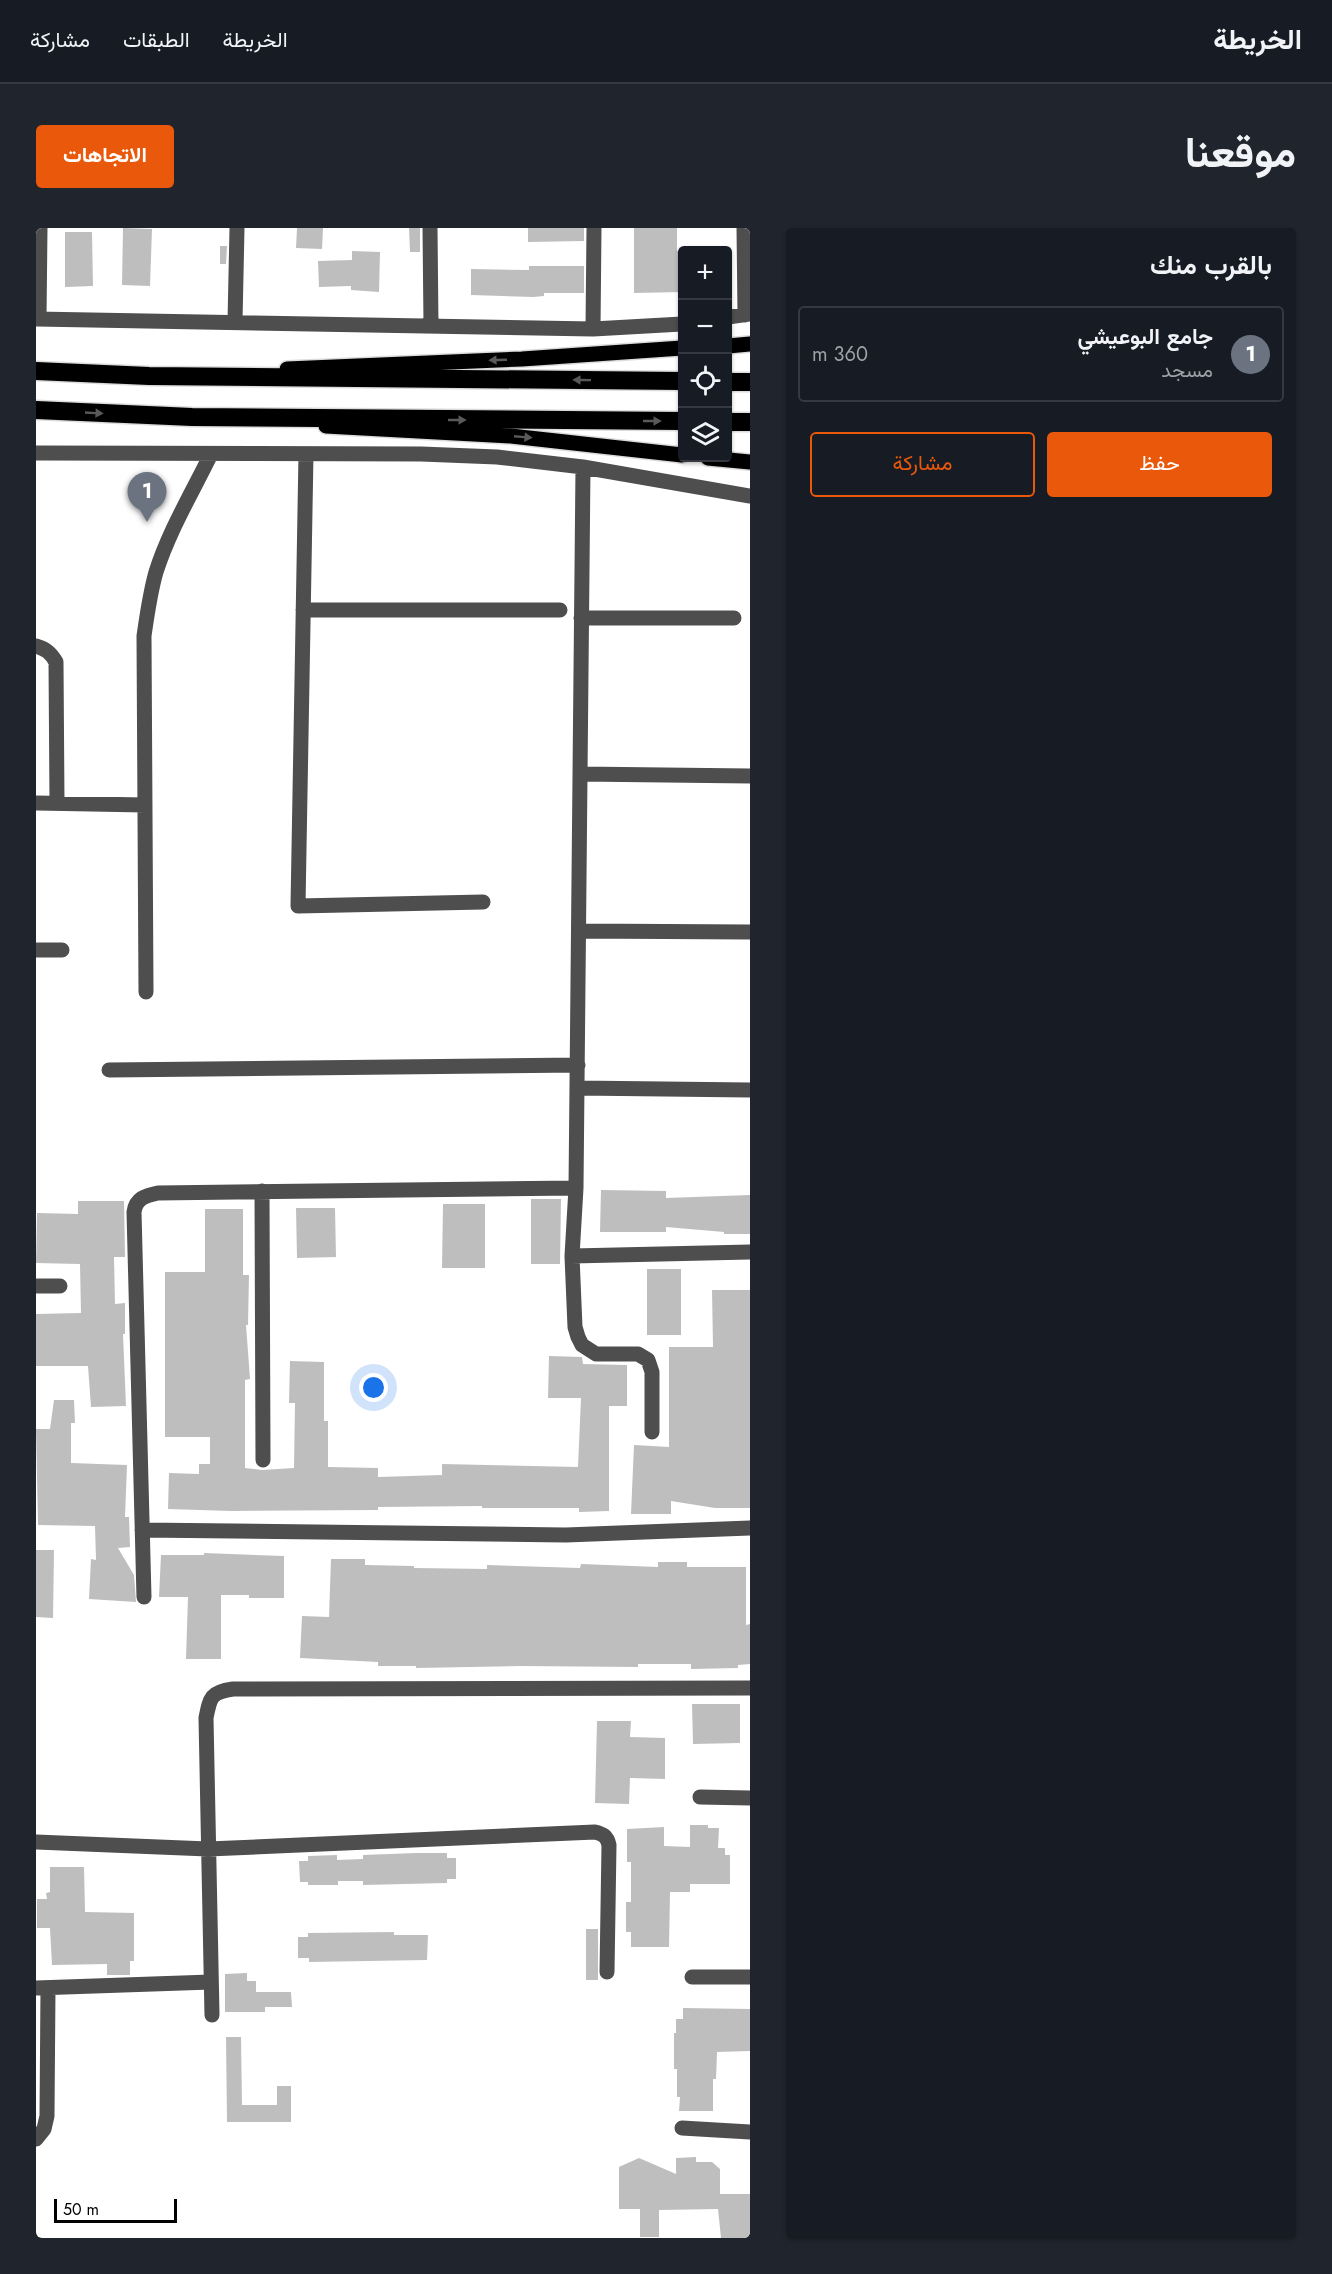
<!DOCTYPE html>
<html lang="ar">
<meta charset="utf-8">
<style>
:root{--surface:#171b24;--page:#20242c;--text:#f1f3f6;--muted:#9ea1a6;--line:#363941;--accent:#ea580c}
body{margin:0;font-family:Jost,Vazirmatn,sans-serif;background:var(--page);color:var(--text);direction:rtl}
.controls{position:absolute;right:18px;top:18px;display:grid;overflow:hidden;border-radius:6px;box-shadow:0 2px 4px #0004}
.controls button{width:54px;height:54px;display:grid;place-items:center;padding:0;border:0;border-bottom:2px solid var(--line);background:var(--surface);color:var(--text);font:30px sans-serif}
.scale{position:absolute;left:18px;bottom:15px;width:123px;box-sizing:border-box;padding-left:6px;border:3px solid #000;border-top:0;font-size:16px;line-height:21px;white-space:nowrap;color:#000;-webkit-text-stroke:4px #fff;paint-order:stroke}
.you{position:absolute;left:338px;top:1160px;width:21px;height:21px;margin:-15px;border:4px solid #fff;border-radius:50%;background:#1a73e8;box-shadow:0 0 0 9px #1a73e833}
.badge{display:grid;place-items:center;width:39px;height:39px;border-radius:50%;background:var(--accent);color:#fff;font-size:20px;font-weight:700}
.pin{position:absolute;translate:-50% -50px;filter:drop-shadow(0 2px 3px #0008)}
.pin::after{content:'';position:absolute;top:32px;width:21px;height:18px;background:inherit;clip-path:polygon(0 0,100% 0,50% 100%)}
.list{margin:0;padding:0;list-style:none}
h2{display:flex;justify-content:space-between;align-items:center;height:78px;margin:0;padding:0 24px;font-size:26px}
h2 small{font-size:20px;font-weight:400;color:var(--muted)}
.list li{display:grid;grid-template-columns:39px 1fr auto;gap:18px;align-items:center;box-sizing:border-box;height:96px;margin:0 12px 12px;padding:0 12px;border:2px solid var(--line);border-radius:6px}
.list b{display:block;font-size:22px;white-space:nowrap}
.list p{margin:0;font-size:20px;white-space:nowrap;color:var(--muted)}
.list em{font-size:20px;font-style:normal;color:var(--muted)}
.actions{display:flex;gap:12px;padding:18px 24px}
.actions a{flex:1;padding:14px 0;border:2px solid var(--accent);border-radius:6px;text-align:center;font-size:21px;color:var(--accent)}
.actions .main{background:var(--accent);color:#fff}
.icon{flex:none;width:33px;height:33px;fill:none;stroke:currentColor;stroke-width:2;stroke-linecap:round;stroke-linejoin:round}
.map{position:relative;flex:none;width:714px;height:2010px;overflow:hidden;direction:ltr;border-radius:6px}
header{display:flex;align-items:center;gap:36px;box-sizing:border-box;height:84px;padding:0 30px;background:var(--surface);border-bottom:2px solid var(--line)}
header strong{font-size:28px}
nav{display:flex;gap:33px;margin-inline-start:auto;font-size:21px}
.intro{display:flex;align-items:center;justify-content:space-between;box-sizing:border-box;height:144px;padding:0 36px}
h1{margin:0;font-size:42px}
.button{padding:15px 27px;border-radius:6px;background:var(--accent);color:#fff;font-size:21px;font-weight:700}
main{display:flex;gap:36px;padding:0 36px}
aside{flex:1;background:var(--surface);border-radius:6px;box-shadow:0 2px 4px #0004}
.map>svg:first-child{display:block}
.building{fill:#bebebe}
.lines{fill:none;stroke-linecap:round;stroke-linejoin:round}
.major-casing{stroke:#dbdbdb;stroke-width:18}
.highway-casing{stroke:#dbdbdb;stroke-width:21}
.minor{stroke:#4e4e4e;stroke-width:15}
.major{stroke:#000;stroke-width:15}
.highway{stroke:#000;stroke-width:18}
.oneway{fill:#595959}
</style>
<header>
<strong>الخريطة</strong>
<nav><a>الخريطة</a><a>الطبقات</a><a>مشاركة</a></nav>
</header>
<div class="intro"><h1>موقعنا</h1><a class="button">الاتجاهات</a></div>
<main>
<aside>
<h2>بالقرب منك<small></small></h2>
<ul class="list">
<li><span class="badge" style="background:#6b7280">1</span><div><b>جامع البوعيشي</b><p>مسجد</p></div><em>360 m</em></li>
</ul>
<div class="actions"><a class="main">حفظ</a><a>مشاركة</a></div>
</aside>
<div class="map">
<svg width="714" height="2010" viewBox="0 0 714 2010">
<rect width="100%" height="100%" fill="#fff"/>
<path class="building" d="M87 0 116 1 114 58 86 57Z
M261 0H287L286 21 260 20Z
M373 0H384V24H374Z
M492 0H548V13L492 14Z
M598 0H641V23H646V64L598 65Z
M29 4H56L57 58 29 59Z
M184 18H191L190 36H184Z
M316 23 344 24 343 64 315 62V58L283 59 282 33 316 32Z
M493 38H548V65H508V68L497 69 435 67V41L493 42Z
M565 962 630 963V970L714 967V1006H688V1004L630 999V1004H564Z
M495 971H525L524 1036H495Z
M42 973H88L89 1029H78L79 1076 89 1075V1106H87L90 1178 55 1179 52 1138H0V1086L45 1085 44 1036 0 1035 1 985 42 986Z
M407 976H449V1040H406Z
M260 980H299L300 1029 261 1030Z
M169 981H207V1047H213L212 1097H210L214 1151 209 1152V1240L226 1242 258 1240 259 1175H253L254 1133 288 1134V1193H292V1239L342 1240V1249L406 1247V1236L542 1239 545 1170H512L513 1128 546 1129 547 1136 591 1137V1178H573V1283L543 1284V1280H446V1278L342 1279V1282L195 1283 132 1281 133 1245 163 1246V1236H174V1209H129V1044H169Z
M611 1041H645V1107H611Z
M676 1062H714V1280H679L635 1273V1286H595L598 1217 633 1219V1119H677Z
M18 1172H38L39 1195H35V1235L91 1237 89 1289H93L94 1319 82 1320 98 1347 100 1374 53 1371 55 1331 60 1332 59 1298 2 1297 0 1201H14Z
M0 1322H18L17 1390 0 1389Z
M168 1325 248 1328V1370H213V1367H185V1431H150L152 1369H123L125 1327H168Z
M295 1331H329V1337L378 1338V1340L451 1341V1337L544 1340 545 1336 622 1339V1334H651V1339H710V1397L714 1396V1436L702 1437V1440L655 1441V1436H602V1439L485 1438 380 1440V1438H342V1434L264 1430 266 1388 293 1389Z
M656 1476H704V1515L657 1516Z
M561 1493H595L594 1509 629 1510V1551L594 1550 593 1576 559 1575Z
M654 1597H672V1600H683L682 1620H689V1627H694V1656H654V1664H634L633 1719H595V1704H590V1674H595V1634H591V1601L628 1599V1618L654 1619Z
M380 1625H411V1630H420V1651H411V1655L327 1657V1653H302V1657H272V1654H264L263 1633H272V1628L301 1627V1632L327 1631V1627Z
M14 1639H48L49 1684 98 1685V1733H94V1747H71V1736L16 1737 14 1700H1V1671H11L10 1665 14 1664Z
M550 1701H562V1752H550Z
M358 1704V1707H392L391 1732 273 1734V1730H262V1709H272V1705Z
M211 1745V1753H220V1764H255L256 1779H229V1784H189V1746Z
M647 1780 714 1781V1823L681 1824 680 1851H677V1883H643L644 1869H641V1841H638V1805H640V1791H647Z
M190 1809H205L206 1877H241V1858H255V1894H191Z
M660 1929V1934H676L684 1941V1966H714V2010H685L682 1981 623 1982V2009H604V1981H583V1939L603 1930 640 1946V1930Z"/>
<g class="lines">
<g class="major-casing">
<path id="major" d="M692 118 714 116
M251 141 486 131 646 120
M290 198 475 208 646 227
M672 230 714 234"/>
</g>
<g class="highway-casing">
<path id="highway" d="M0 143 113 148 646 153
M692 154H714
M0 182 156 189 646 193
M692 194H714"/>
</g>
<path class="minor" d="M394 0 395 97
M708 0 709 87
M692 89 714 86
M0 91 557 101 646 96
M3 91 4 0
M199 94 201 0
M557 101 558 0
M0 225 385 226 461 229 547 239 714 268
M270 226 262 678 447 674
M547 239 540 960 536 1028 539 1099 542 1109 546 1117 560 1126H602L612 1132 616 1144V1204
M267 382H524
M545 390H698
M0 418C10 421 15 425 20 434L21 575
M544 546 714 548
M0 575 109 577
M543 703 714 704
M0 722H26
M110 764 108 408C111 387 114 365 120 344 133 303 156 265 175 226
M73 842 542 837
M541 860 714 862
M226 963 227 1232
M536 1028 714 1024
M0 1058H24
M106 1302 530 1307 714 1300
M108 1369 98 984C100 970 109 968 122 965L540 960
M664 1569 714 1570
M0 1614 172 1621 559 1604C567 1606 571 1608 573 1617L571 1744
M656 1749H714
M0 1760 175 1754
M176 1787 170 1490C174 1469 175 1464 197 1461L714 1460
M646 1900 714 1904
M0 1911 8 1901 11 1888 12 1760"/>
<use href="#major" class="major"/>
<use href="#highway" class="highway"/>
</g>
<defs><path id="oneway-solid" d="M-6-.8H1V-3.2L6.5 0L1 3.2V.8H-6Z" transform="scale(1.5)"/></defs>
<g class="oneway">
<use href="#oneway-solid" transform="translate(462 132) rotate(178)"/>
<use href="#oneway-solid" transform="translate(546 152) rotate(-179)"/>
<use href="#oneway-solid" transform="translate(58 185) rotate(3)"/>
<use href="#oneway-solid" transform="translate(421 192)"/>
<use href="#oneway-solid" transform="translate(616 193)"/>
<use href="#oneway-solid" transform="translate(487 209) rotate(5)"/>
</g>
</svg>
<div class="controls">
<button>+</button>
<button>−</button>
<button><svg class="icon" aria-label="locate" viewBox="0 0 24 24"><circle cx="12" cy="12" r="6"/><path d="M12 2v4M12 18v4M2 12h4M18 12h4"/></svg></button>
<button><svg class="icon" aria-label="layers" viewBox="0 0 24 24"><path d="M12 4l9 5-9 5-9-5zM3 14l9 5 9-5"/></svg></button>
</div>
<div class="scale">50 m</div>
<div class="you"></div>
<div class="pin badge" style="left:111px;top:294px;background:#6b7280">1</div>
</div>
</main>
